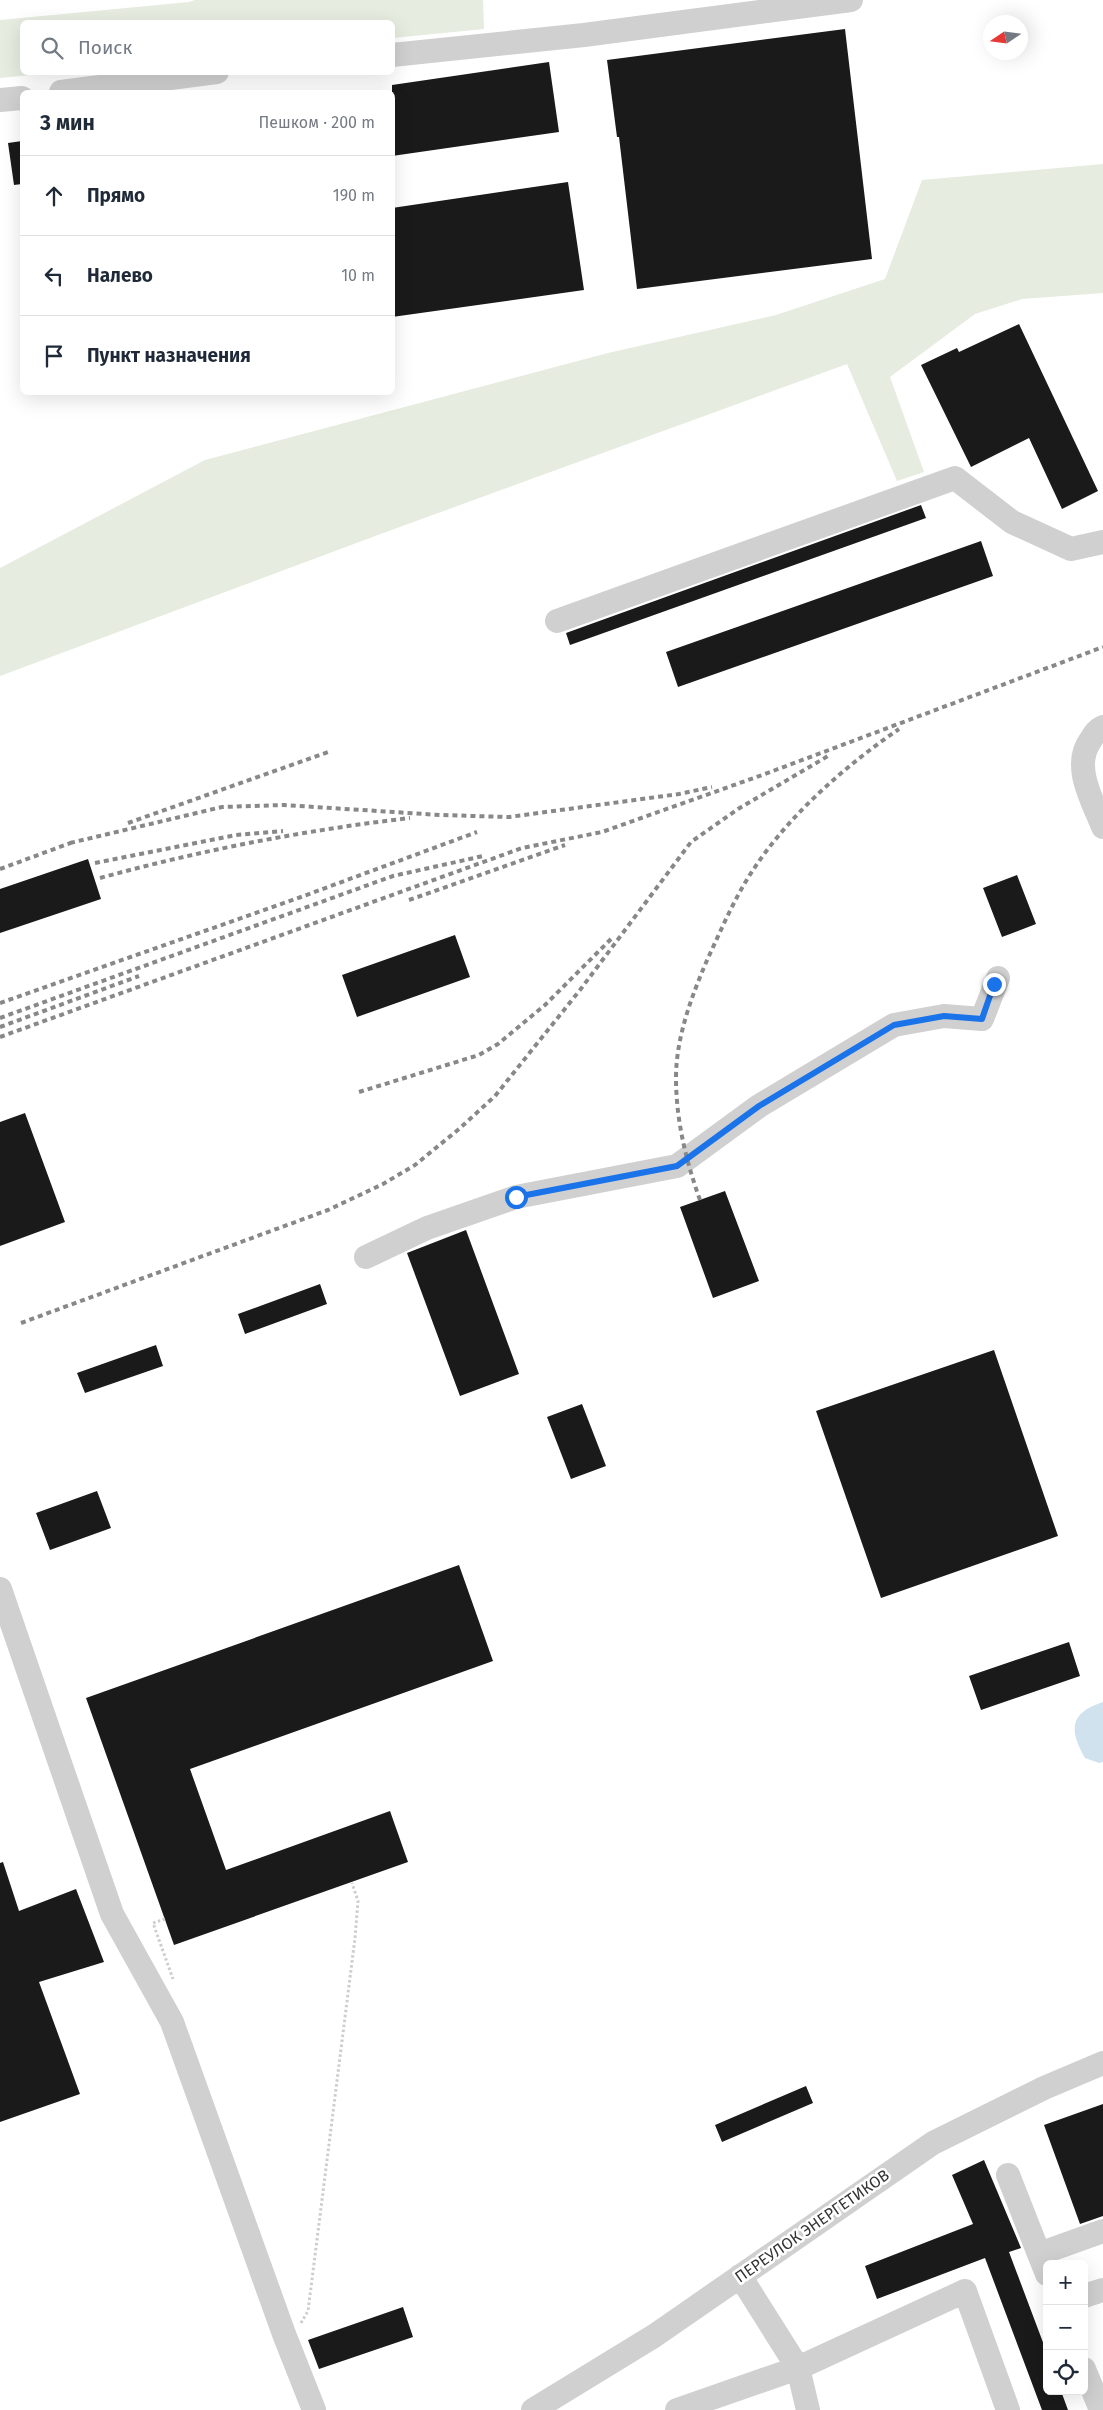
<!DOCTYPE html>
<html lang="ru">
<meta charset="utf-8">
<style>
:root{--surface:#fff;--page:#f6f6f7;--text:#1f2937;--muted:#747a83;--line:#e0e1e3}
body{margin:0;font-family:"Fira Sans",sans-serif;background:var(--page);color:var(--text)}
.controls{position:absolute;right:15px;bottom:15px;display:grid;overflow:hidden;border-radius:8px;box-shadow:0 5px 20px #0002}
.controls button{width:45px;height:45px;display:grid;place-items:center;padding:0;border:0;border-bottom:1px solid var(--line);background:var(--surface);color:var(--text);font:25px sans-serif}
.compass{position:absolute;left:983px;top:15px;width:45px;height:45px;border-radius:50%;background:var(--surface);box-shadow:0 5px 20px #0002;rotate:257deg}
.stop{position:absolute;width:15px;height:15px;margin:-11px;border:4px solid #1a73e8;border-radius:50%;background:#fff}
.stop.end{background:#1a73e8;border-color:#fff;box-shadow:0 1px 5px #0008}
.list{margin:0;padding:0;list-style:none}
h2{display:flex;justify-content:space-between;align-items:center;height:65px;margin:0;padding:0 20px;font-size:21px}
h2 small{font-size:16px;font-weight:400;color:var(--muted)}
.list li{display:grid;grid-template-columns:32px 1fr auto;gap:15px;align-items:center;box-sizing:border-box;height:80px;padding:0 20px;border-top:1px solid var(--line)}
.list b{display:block;font-size:19px;white-space:nowrap}
.list em{font-size:16px;font-style:normal;color:var(--muted)}
.icon{flex:none;width:28px;height:28px;fill:none;stroke:currentColor;stroke-width:2;stroke-linecap:round;stroke-linejoin:round}
.map{position:relative;flex:none;width:1103px;height:2410px;overflow:hidden}
.search{position:absolute;background:var(--surface);box-shadow:0 5px 20px #0002;left:20px;top:20px;width:375px;height:55px;display:flex;align-items:center;gap:12px;box-sizing:border-box;padding:0 18px;border-radius:8px;color:var(--muted);font-size:19px}
.panel{position:absolute;background:var(--surface);box-shadow:0 5px 20px #0002;left:20px;top:90px;width:375px;height:305px;border-radius:8px}
.map>svg:first-child{display:block}
.green{fill:#e6ecdf}
.water{fill:#cfe2ee}
.building{fill:#1a1a1a}
.lines{fill:none;stroke-linecap:round;stroke-linejoin:round}
.path{stroke:#cdcdcd;stroke-width:3;stroke-dasharray:2.5 2.5;stroke-linecap:butt}
.minor{stroke:#d0d0d0;stroke-width:24}
.rail{stroke:#888;stroke-width:4;stroke-dasharray:5 4;stroke-linecap:butt}
.route{stroke:#1a73e8;stroke-width:6}
.labels{text-anchor:middle;dominant-baseline:central;stroke-width:5;stroke-linejoin:round;paint-order:stroke}
.street-label{font-size:16px;fill:#333;stroke:#fff}
</style>
<div class="map">
<svg width="1103" height="2410" viewBox="0 0 1103 2410">
<rect width="100%" height="100%" fill="#fff"/>
<path class="green" d="M195 0H483L484 29 393 38 392 22H22V72L50 73 0 78V20L189 2Z
M1103 164V293L1022 299 975 314 890 377 924 472 897 481 847 364 386 532 0 676V568L205 460 608 353 776 315 885 279 922 180Z"/>
<path class="water" d="M1103 1702V1762L1099 1763 1085 1758C1069 1730 1069 1713 1103 1702Z"/>
<path class="building" d="M845 29 872 259 637 289 619 137H617L607 60Z
M549 62 559 132 392 156V85Z
M22 141V184L14 185 8 143Z
M568 182 584 290 392 317V208Z
M1019 324 1098 491 1062 509 1029 438 971 467 921 365 957 348 959 352Z
M921 505 926 518 570 645 566 633Z
M981 541 993 576 678 687 666 652Z
M88 859 101 899 0 933V889Z
M1017 875 1036 924 1002 937 983 888Z
M455 935 470 977 357 1017 342 975Z
M25 1113 65 1222 0 1246V1122Z
M725 1191 759 1281 713 1298 680 1207Z
M466 1230 519 1374 460 1396 407 1253Z
M320 1284 327 1304 245 1334 238 1314Z
M156 1345 163 1366 85 1393 77 1373Z
M994 1350 1058 1536 881 1598 816 1411Z
M582 1404 606 1466 571 1479 547 1417Z
M97 1491 111 1528 50 1550 36 1513Z
M459 1565 493 1661 190 1769 226 1870 390 1811 408 1862 174 1945 86 1698Z
M1069 1642 1080 1676 981 1710 969 1676Z
M3 1862 19 1911 76 1889 104 1962 39 1982 80 2094 0 2122V1863Z
M806 2086 813 2103 722 2142 715 2125Z
M1103 2104V2216L1080 2224 1044 2125Z
M984 2160 1021 2248 1009 2252 1047 2353V2391H1061L1068 2410H1042L985 2258 877 2299 865 2266 973 2224 952 2175Z
M403 2307 413 2337 319 2369 308 2340Z"/>
<g class="lines">
<path class="path" d="M165 1919 153 1923 173 1979
M301 2323 308 2311 355 1938 358 1901 352 1883"/>
<path class="minor" d="M392 55 584 35 851 0
M61 92 217 72
M0 100 22 98
M557 621 955 478 1012 522 1071 549 1103 542
M1103 727C1096 730 1094 735 1090 741 1072 767 1093 801 1103 827
M366 1257 427 1228 516 1197 677 1166 759 1106 894 1025 944 1016 982 1019 998 978
M0 1589 112 1914 172 2022 284 2334 314 2410
M1008 2175 1039 2254
M1047 2274 1039 2254 1103 2231
M1084 2296 1103 2290
M1084 2369 1101 2410
M533 2410 654 2336 933 2143 1044 2088 1103 2063
M677 2410 798 2368 740 2276
M808 2410 798 2368 965 2291 1008 2410"/>
<path class="rail" d="M128 823 331 751
M70 843 222 807 284 805 440 815 509 817 679 794 712 787
M95 863 236 835 283 831
M0 869 76 841
M100 878C202 850 306 830 410 818
M409 900 565 845
M0 1003 301 897 477 832
M0 1018 393 876 483 856
M0 1027 139 976
M0 1037 522 848 602 832 765 774 1103 647
M359 1092 479 1055 498 1044 545 1005 611 939
M700 1200C686 1161 676 1120 676 1078 676 1037 692 995 708 958 722 928 735 897 753 870 789 815 845 766 899 729
M21 1323 328 1210 383 1184 415 1165 459 1129 495 1096 580 990 691 842 738 809 828 756"/>
</g>
<g class="lines">
<path class="route" d="M516 1197 677 1166 759 1106 894 1025 944 1016 982 1019 994 984"/>
</g>
<g class="labels">
<g class="street-label">
<text transform="translate(812 2226) rotate(-35)">ПЕРЕУЛОК ЭНЕРГЕТИКОВ</text>
</g>
</g>
</svg>
<div class="controls">
<button>+</button>
<button>−</button>
<button><svg class="icon" aria-label="locate" viewBox="0 0 24 24"><circle cx="12" cy="12" r="6"/><path d="M12 2v4M12 18v4M2 12h4M18 12h4"/></svg></button>
</div>
<svg class="compass" viewBox="-18 -18 36 36"><path d="M0-13l5 13h-10z" fill="#e53935"/><path d="M0 13l5-13h-10z" fill="#747a83"/></svg>
<div class="stop" style="left:516px;top:1197px"></div>
<div class="stop end" style="left:994px;top:984px"></div>
<div class="search"><svg class="icon" aria-label="search" viewBox="0 0 24 24"><circle cx="10" cy="10" r="6"/><path d="M15 15l6 6"/></svg>Поиск</div>
<section class="panel">
<h2>3 мин<small>Пешком · 200 m</small></h2>
<ul class="list">
<li><svg class="icon" aria-label="ahead" viewBox="0 0 24 24"><path d="M12 20V5M6 11l6-6 6 6"/></svg><div><b>Прямо</b></div><em>190 m</em></li>
<li><svg class="icon" aria-label="left" viewBox="0 0 24 24"><path d="M17 20v-9H6M10 6l-5 5 5 5"/></svg><div><b>Налево</b></div><em>10 m</em></li>
<li><svg class="icon" aria-label="arrive" viewBox="0 0 24 24"><path d="M6 21V4h12l-3 4 3 4H6"/></svg><div><b>Пункт назначения</b></div></li>
</ul>
</section>
</div>
